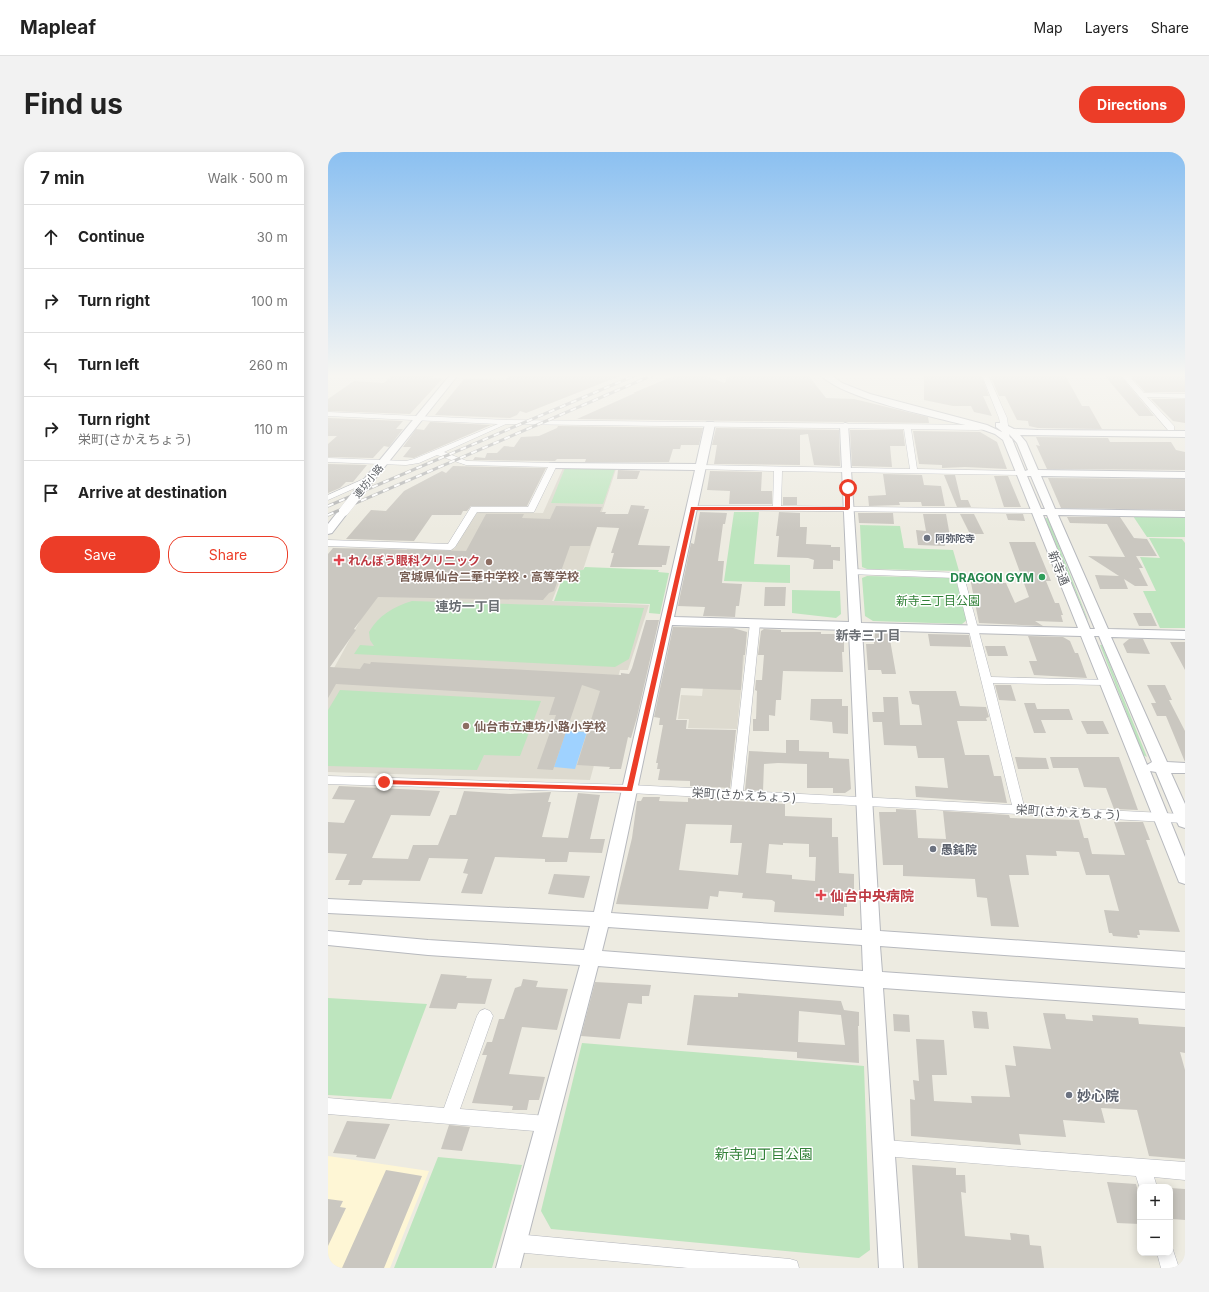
<!DOCTYPE html>
<meta charset="utf-8">
<style>
:root{--surface:#fff;--page:#f2f2f2;--text:#222;--muted:#767676;--line:#e0e0e0;--accent:#ec3d28}
body{margin:0;font-family:Inter,"Noto Sans JP",sans-serif;background:var(--page);color:var(--text)}
.controls{position:absolute;right:12px;bottom:12px;display:grid;overflow:hidden;border-radius:8px;box-shadow:0 2px 10px #0003}
.controls button{width:36px;height:36px;display:grid;place-items:center;padding:0;border:0;border-bottom:1px solid var(--line);background:var(--surface);color:var(--text);font:20px sans-serif}
.stop{position:absolute;width:12px;height:12px;margin:-9px;border:3px solid #ec3d28;border-radius:50%;background:#fff}
.stop.end{background:#ec3d28;border-color:#fff;box-shadow:0 1px 4px #0008}
.list{margin:0;padding:0;list-style:none}
h2{display:flex;justify-content:space-between;align-items:center;height:52px;margin:0;padding:0 16px;font-size:17px}
h2 small{font-size:13px;font-weight:400;color:var(--muted)}
.list li{display:grid;grid-template-columns:26px 1fr auto;gap:12px;align-items:center;box-sizing:border-box;height:64px;padding:0 16px;border-top:1px solid var(--line)}
.list b{display:block;font-size:15px;white-space:nowrap}
.list p{margin:0;font-size:13px;white-space:nowrap;color:var(--muted)}
.list em{font-size:13px;font-style:normal;color:var(--muted)}
.actions{display:flex;gap:8px;padding:12px 16px}
.actions a{flex:1;padding:9px 0;border:1px solid var(--accent);border-radius:16px;text-align:center;font-size:14px;color:var(--accent)}
.actions .main{background:var(--accent);color:#fff}
.icon{flex:none;width:22px;height:22px;fill:none;stroke:currentColor;stroke-width:2;stroke-linecap:round;stroke-linejoin:round}
.map{position:relative;flex:none;width:857px;height:1116px;overflow:hidden;border-radius:16px}
header{display:flex;align-items:center;gap:24px;box-sizing:border-box;height:56px;padding:0 20px;background:var(--surface);border-bottom:1px solid var(--line)}
header strong{font-size:19px}
nav{display:flex;gap:22px;margin-inline-start:auto;font-size:14px}
.intro{display:flex;align-items:center;justify-content:space-between;box-sizing:border-box;height:96px;padding:0 24px}
h1{margin:0;font-size:28px}
.button{padding:10px 18px;border-radius:16px;background:var(--accent);color:#fff;font-size:14px;font-weight:700}
main{display:flex;gap:24px;padding:0 24px}
aside{flex:1;background:var(--surface);border-radius:16px;box-shadow:0 2px 10px #0003}
.map>svg:first-child{display:block}
.commercial{fill:#fef6d5}
.education{fill:#dddacf}
.green{fill:#bde5be}
.water{fill:#9fd2ff}
.building{fill:#cac7c0;fill-rule:evenodd}
.lines{fill:none;stroke-linecap:round;stroke-linejoin:round}
.minor-casing{stroke:#b7b9be;stroke-width:1}
.tertiary-casing{stroke:#b7b9be;stroke-width:2}
.minor{fill:#fff;fill-rule:evenodd}
.tertiary{fill:#fff;fill-rule:evenodd}
.rail-casing{stroke:#b3b4b4;stroke-width:3}
.rail{stroke:#fff;stroke-width:2;stroke-dasharray:6;stroke-linecap:butt}
.tertiary-bridge-casing{stroke:#b7b9be;stroke-width:10;stroke-linecap:butt}
.tertiary-bridge{stroke:#fff;stroke-width:10}
.route{fill:#ec3d28}
.worship-dot{fill:#6b7280;stroke:#fff;stroke-width:1.5}
.health-dot{fill:#e0444e;stroke:#fff;stroke-width:1.5}
.education-dot{fill:#8d6e63;stroke:#fff;stroke-width:1.5}
.leisure-dot{fill:#2e9e5b;stroke:#fff;stroke-width:1.5}
.labels{text-anchor:middle;dominant-baseline:central;stroke-width:3;stroke-linejoin:round;paint-order:stroke}
.far-street-label{font-size:10px;fill:#5a5d62;stroke:#fff}
.far-worship-label{font-size:10px;font-weight:bold;fill:#5b616d;stroke:#fff;text-anchor:start}
.health-label{font-size:12px;font-weight:bold;fill:#be3a42;stroke:#fff;text-anchor:start}
.street-label{font-size:12px;fill:#5a5d62;stroke:#fff}
.education-label{font-size:12px;font-weight:bold;fill:#785e54;stroke:#fff}
.leisure-label{font-size:12px;font-weight:bold;fill:#27864d;stroke:#fff;text-anchor:end}
.park-label{font-size:12px;fill:#328138;stroke:#fff}
.worship-label{font-size:12px;font-weight:bold;fill:#5b616d;stroke:#fff;text-anchor:start}
.neighbourhood-label{font-size:13px;font-weight:bold;fill:#6b6f74;stroke:#fff}
.near-health-label{font-size:14px;font-weight:bold;fill:#be3a42;stroke:#fff;text-anchor:start}
.near-worship-label{font-size:14px;font-weight:bold;fill:#5b616d;stroke:#fff;text-anchor:start}
.near-park-label{font-size:14px;fill:#328138;stroke:#fff}
</style>
<header>
<strong>Mapleaf</strong>
<nav><a>Map</a><a>Layers</a><a>Share</a></nav>
</header>
<div class="intro"><h1>Find us</h1><a class="button">Directions</a></div>
<main>
<aside>
<h2>7 min<small>Walk · 500 m</small></h2>
<ul class="list">
<li><svg class="icon" aria-label="ahead" viewBox="0 0 24 24"><path d="M12 20V5M6 11l6-6 6 6"/></svg><div><b>Continue</b></div><em>30 m</em></li>
<li><svg class="icon" aria-label="right" viewBox="0 0 24 24"><path d="M7 20v-9h11M14 6l5 5-5 5"/></svg><div><b>Turn right</b></div><em>100 m</em></li>
<li><svg class="icon" aria-label="left" viewBox="0 0 24 24"><path d="M17 20v-9H6M10 6l-5 5 5 5"/></svg><div><b>Turn left</b></div><em>260 m</em></li>
<li><svg class="icon" aria-label="right" viewBox="0 0 24 24"><path d="M7 20v-9h11M14 6l5 5-5 5"/></svg><div><b>Turn right</b><p>栄町(さかえちょう)</p></div><em>110 m</em></li>
<li><svg class="icon" aria-label="arrive" viewBox="0 0 24 24"><path d="M6 21V4h12l-3 4 3 4H6"/></svg><div><b>Arrive at destination</b></div></li>
</ul>
<div class="actions"><a class="main">Save</a><a>Share</a></div>
</aside>
<div class="map">
<svg width="857" height="1116" viewBox="0 0 857 1116">
<rect width="100%" height="100%" fill="#edebe1"/>
<path class="commercial" d="M0 1004 101 1019 62 1116H0Z"/>
<path class="education" d="M235 316 288 317 255 418H236L224 449 321 453 300 518H292L262 628 0 620V527L69 401H76L80 396 126 397 147 362 152 360 215 361Z
M417 498 409 577 360 576 361 567H350L353 543 374 544 377 517Z"/>
<path class="green" d="M237 316 287 317 275 352 223 351Z
M406 360H431L426 412 462 413V431L396 429Z
M805 364 857 365V385H819Z
M717 366H720L760 468 759 467Z
M532 373 572 374 576 396 625 398 631 419 539 417 534 415Z
M821 386 854 387 857 391V476H832L815 439H828L812 405 832 406Z
M257 415 331 418 330 420 341 421 332 462 321 461 322 452 226 449 237 419 255 418Z
M539 424 622 426 628 428 639 468 634 472 545 469 537 464 534 426Z
M464 438 512 439 513 462 508 466 464 461Z
M84 449 316 456 301 507 287 515 26 502 32 493 46 494 42 488 41 480C51 463 65 455 84 449Z
M772 493H774L819 605 815 603Z
M12 538 213 549 192 604 156 603 149 618 0 614V558Z
M0 846 99 852 63 947 0 943Z
M254 891 536 914 542 1098 531 1106 223 1077 213 1059Z
M110 1005 194 1013 164 1116H66Z"/>
<path class="water" d="M238 579 259 580 247 617 226 615Z"/>
<path class="building" d="M64 223H106L103 226H115L82 262 0 259V247L26 229 56 231Z
M181 223H292V224L198 261 192 259 189 263 182 266 107 263 136 227 178 228Z
M348 223H375L397 231 399 225H402L403 223H480L498 246 526 247 600 265 601 271 249 267 307 241H305Z
M596 223H653L661 244H655L664 264 646 260 643 254H625L596 248Z
M662 223H737L754 254H761L774 277 710 276 701 274 700 269 689 268 677 244H671Z
M776 223H792L826 264H811Z
M802 223H857V240H817Z
M823 247H857V271L845 269Z
M0 266 75 269 68 277H75L61 295 56 294 45 306 0 305V292L9 284H0Z
M102 270 163 273 86 306 75 305 83 295H75L88 277 96 278Z
M230 274 375 276 371 293H353L352 297H345L341 310H257L258 307H229L227 309 145 308 147 305 157 306 159 301H169L176 294 186 295 193 285 211 284 229 276Z
M388 276 511 278 512 314 486 313 480 282 472 283V313L386 312 389 293H384Z
M522 278H575L577 294H562L564 315 524 314Z
M585 279 652 280 669 290 679 317 637 315 614 316V313L591 312Z
M708 285 780 286 782 290H843L848 298 857 300V318L719 317 708 293 712 294Z
M0 312 39 313 25 330H18L12 336 0 341Z
M125 314 218 316 199 354H143L139 359H135L133 363H104L86 389 18 387 43 358 58 359 76 339 114 319 118 321Z
M290 318 312 319 309 327H289Z
M382 319 434 320 433 339H444V352H401L402 339 379 338Z
M555 322 594 323 596 333 613 334 617 354H594L593 350H571L572 353 541 354 540 344 558 343Z
M616 323H627L633 348H640L643 355H629Z
M666 324H680L693 355H676Z
M720 326 857 327V358L733 356Z
M455 345H469V353H455Z
M303 353 317 354 316 357H321L310 393 342 394 338 413H334V415H282L286 401H283L291 376 269 375 262 394H242L226 439 221 441 215 448 50 445 26 477 28 478 2 515 32 517 36 511 42 512 43 510 293 523V521L301 522 304 516 318 468H331L309 565 303 586 300 585 293 617H281L282 615 249 613 272 539 254 533 225 618 209 617 228 563H221L227 545 8 532 0 546V402L5 396 138 399 158 362H196L194 366 222 367 228 354 274 355 272 360H278L277 362H300Z
M372 360 399 361 397 372H395L390 409H396L394 431 414 432 411 454H408L407 465 375 464 377 455 350 454 363 391 366 392Z
M451 360 472 361V375H479L478 392 503 393V395H512V409L505 408V417H485L486 408 480 406 449 405 451 384H448Z
M530 361H565L566 372 531 371Z
M595 362H618L623 390H616L617 394 590 393 588 378 598 379Z
M632 362H646L656 382H642Z
M678 362H695L697 369 680 368Z
M739 365H792L806 386 819 387 829 404H808L815 416H811L820 434H807L796 427 800 437H772L767 423 791 424 760 404 797 405 779 372 742 371Z
M681 390H707L723 429H718L727 451H731L735 463H733L735 470 707 469 715 474 651 471 641 421H656L660 431H678L687 451 701 445Z
M437 435H458L457 454H436Z
M805 461H823L829 474H811Z
M345 475 405 476 419 480 417 503H415L413 538 353 536 348 568H359L358 577 408 578 402 636 362 634V629L330 628 332 617H329L330 611H328L335 573H331L332 566 326 565Z
M436 477 453 478V480H493V482H516V500H514L515 520 455 519 453 548H448L447 564 441 563V579H425V567H428L429 539 427 538 428 528H434L436 503H430L433 479Z
M547 481 561 482 568 522H554L553 518H540L538 492H546Z
M600 482 641 483 643 495 602 494Z
M700 484 735 485 742 489 747 501H750L759 526 706 523 701 509H709Z
M801 487H815L822 502 799 501 795 492Z
M842 490H857V518Z
M657 494H677L680 504H660Z
M667 533H683L688 549 671 548Z
M819 533H837L844 548H841L857 579V610L838 564H829L823 551H828Z
M581 539H628L632 554 658 555 661 565 658 566 659 569H629L637 603H661L666 624H673L679 651 588 645 587 634 620 636 616 606H590L588 594 556 593 554 570H545L544 560H556L555 545H570L572 573H594L591 553 584 552Z
M483 547H514V554H520V582L505 581 504 570 482 568Z
M696 551H707L709 557H741L745 568H713L718 581H706Z
M753 569H775L781 582H759Z
M458 588H471V599L501 600V606L521 607 523 637 517 641H505V636H479V612L450 611 436 612 435 639 417 638 421 599 458 601Z
M687 605 718 606 721 617H690Z
M722 605H791L810 658 786 657 778 636 756 635 750 616H725Z
M11 634 112 639 102 664 63 663 44 706 80 707 85 693H110L122 663H128L136 639 182 642 223 640 220 650H223L214 685 240 686 250 641 272 643 262 687H277L274 701 241 700 239 710H217V707L167 705 154 742 133 741 140 722 135 721 140 707 101 706 92 729 35 728 33 733H20L22 728H7L19 702 0 701V670L16 671 27 648 4 647Z
M315 645H332L331 649 360 650V646L457 652V664L504 666V685H510L511 721 526 722V748L519 747V755H516V764L446 760 447 750 444 748 414 746 415 741 391 739 390 745 382 744 380 757 288 752 304 686 309 649H313ZM358 672 404 673 402 691H414L410 723 351 718ZM455 691 481 692V705H488L487 729 464 727V723L438 721 441 692 455 693Z
M568 657 588 658 590 686 618 687 615 659 681 663 682 666 751 668 756 686H760L764 702 797 703 786 670H815L822 688H818L852 780 811 778 812 783H809L810 786 785 784 784 781H781L776 758 791 759 781 723H758L751 700 728 699 729 704 698 703 701 723H681L691 775 663 774 659 746 649 745 647 727 575 724V713H555L551 660H568Z
M226 722 262 724 256 746 220 742Z
M113 822 139 824 138 826 164 827 157 852 130 851 128 857 101 856Z
M195 827 210 829 208 835 240 837 229 878 194 875 181 922 217 925 211 948H201L199 958H184L185 954 144 951 159 903H154L159 890H164L171 867H176L187 836 193 834Z
M267 830 323 833 321 844H314V852L300 851 292 887 253 884Z
M410 841 513 849 516 858 531 860V874H530L531 911 469 906V900L359 893 366 843 406 845H410ZM471 859 513 863 517 893 470 890Z
M644 859 659 860 661 877 646 876Z
M715 861 737 862 738 867 765 869 764 863 810 866 811 872 857 875V901L852 900 857 918V1007L821 1004 809 958 773 956 777 971 735 968 738 985 691 982 693 993 583 984 582 947 587 948 585 928 591 929 588 887 616 888 619 923H604L606 949 644 951 643 944 682 945 677 913 688 914 685 894 723 897Z
M565 862 581 863 582 880 566 879Z
M19 969 62 972 47 1007 28 1005 29 1003 5 1001Z
M121 973 142 975 134 999 113 997Z
M584 1013 628 1016V1023H637L638 1041 633 1040 637 1084 683 1088 682 1081 701 1083 702 1093 713 1094 716 1116H590Z
M58 1018 94 1024 56 1116H14Z
M779 1030 808 1032 812 1046V1072L789 1071Z
M842 1036 857 1037V1068L844 1067 842 1060Z
M0 1047 15 1049 12 1055 18 1056 0 1094Z"/>
<g class="lines">
<g class="minor-casing">
<path id="minor" d="M654 223H660L679 266 682 288 675 286 671 266Z
M793 223H800L816 241 857 242V246L819 245 846 274V278H840Z
M0 260 179 268 656 273 660 275 659 277 650 278 583 277 589 317 693 319H696V323L454 319 453 354 708 357 712 359 708 361 365 358 361 356 365 354H445L446 319 370 317 369 315 373 313 582 317 576 277 178 272 116 300 139 309 228 311 229 313 206 360H149L127 395 123 398 0 394V388L120 392 143 355H200L220 315 138 313 109 303 91 311 78 313 0 310V306L78 309 86 307 170 272 0 264Z
M38 326 45 328 0 348V343Z
M524 417 635 421 663 525 781 528 782 530 781 532 777 533 665 531 696 654 855 662 857 663V671L302 641 0 632V624L302 633 403 638 422 471 427 468 432 471 415 639 684 653 628 426 521 422 519 420Z
M157 857 162 859 165 864 132 957 219 964 225 966 227 972 225 978 219 980 0 962V946L116 956 149 864 152 859Z
M556 988 857 1010V1028L826 1025 829 1035H812V1037L808 1024 556 1004 550 1002 548 996 550 990Z
M187 1082 462 1107 469 1109 471 1116H360L187 1100 181 1097 178 1091 181 1085Z
M842 1093 844 1095 851 1116H833L829 1101H842Z"/>
</g>
<g class="tertiary-casing">
<path id="tertiary" d="M122 223H130L31 347H23L22 345 23 343Z
M493 223H503L514 231 542 242 659 273 676 281 668 275V271H674L686 277 710 278 857 279V285L692 283 698 290 710 318 857 320V326L713 324 727 357 857 359V365L730 363 780 477 857 479V487L783 485 839 610 857 611V621H843L857 652V676L851 674 849 670 828 620 822 619 857 705V732L851 730 849 725 753 484 534 478 552 779 857 800V816L552 794 554 820 857 841V857L555 836 575 1116H551L536 835 270 814 192 1116H168L252 813 100 803 0 793V779L100 788 256 798 262 774 0 761V747L266 760 367 318 225 316 222 315 220 313 222 311 368 312 377 272 379 270H385L387 272 346 465 521 470 512 274 517 271 520 272 533 471 750 476 675 288 667 282 653 277C617 267 515 248 493 223ZM677 281 681 282 689 291 700 318 697 319 684 287ZM699 324H703L717 357H713ZM715 363H719L767 477H762ZM344 473 521 478 534 778 283 761ZM766 484H771L824 610 819 613ZM280 775 534 793 535 819 274 799Z
M16 356 21 359 4 381 0 382V372L12 357Z"/>
</g>
<use href="#minor" class="minor"/>
<use href="#tertiary" class="tertiary"/>
<g class="rail-casing">
<path id="rail" d="M0 354 308 223
M0 363 325 223"/>
</g>
<use href="#rail" class="rail"/>
<g class="tertiary-bridge-casing">
<path id="tertiary-bridge" d="M16 359 27 345"/>
</g>
<use href="#tertiary-bridge" class="tertiary-bridge"/>
</g>
<linearGradient id="sky" x2="0" y2="1"><stop stop-color="#8bc0f1"/><stop offset="0.59" stop-color="#f7f6f2"/><stop offset="1" stop-color="#f7f6f2" stop-opacity="0"/></linearGradient>
<rect width="857" height="379" fill="url(#sky)"/>
<path class="route" d="M520 335 522 336V356L520 358H367L304 639 54 632 53 630 56 628 299 635 363 355H517V336Z"/>
<g class="worship-dot">
<circle cx="599" cy="386" r="4"/>
<circle cx="605" cy="697" r="4"/>
<circle cx="741" cy="943" r="4"/>
</g>
<g class="health-dot">
<path d="M9 402h4v4h4v4h-4v4h-4v-4h-4v-4h4z"/>
<path d="M491 737h4v4h4v4h-4v4h-4v-4h-4v-4h4z"/>
</g>
<g class="education-dot">
<circle cx="161" cy="410" r="4"/>
<circle cx="138" cy="574" r="4"/>
</g>
<circle class="leisure-dot" cx="714" cy="425" r="4"/>
<g class="labels">
<g class="far-street-label">
<text transform="translate(40 329) rotate(-51)">連坊小路</text>
</g>
<g class="far-worship-label">
<text x="607" y="386">阿弥陀寺</text>
</g>
<g class="health-label">
<text x="20" y="408">れんぼう眼科クリニック</text>
</g>
<g class="street-label">
<text transform="translate(731 416) rotate(68)">新寺通</text>
<text transform="translate(416 643) rotate(3)">栄町(さかえちょう)</text>
<text transform="translate(740 660) rotate(3)">栄町(さかえちょう)</text>
</g>
<g class="education-label">
<text x="161" y="424">宮城県仙台二華中学校・高等学校</text>
<text x="146" y="574" text-anchor="start">仙台市立連坊小路小学校</text>
</g>
<g class="leisure-label">
<text x="706" y="425">DRAGON GYM</text>
</g>
<g class="park-label">
<text x="610" y="448">新寺三丁目公園</text>
</g>
<g class="worship-label">
<text x="613" y="697">愚鈍院</text>
</g>
<g class="neighbourhood-label">
<text x="140" y="454">連坊一丁目</text>
<text x="540" y="483">新寺三丁目</text>
</g>
<g class="near-health-label">
<text x="502" y="743">仙台中央病院</text>
</g>
<g class="near-worship-label">
<text x="749" y="943">妙心院</text>
</g>
<g class="near-park-label">
<text x="436" y="1001">新寺四丁目公園</text>
</g>
</g>
</svg>
<div class="controls">
<button>+</button>
<button>−</button>
</div>
<div class="stop" style="left:520px;top:336px"></div>
<div class="stop end" style="left:56px;top:630px"></div>
</div>
</main>
